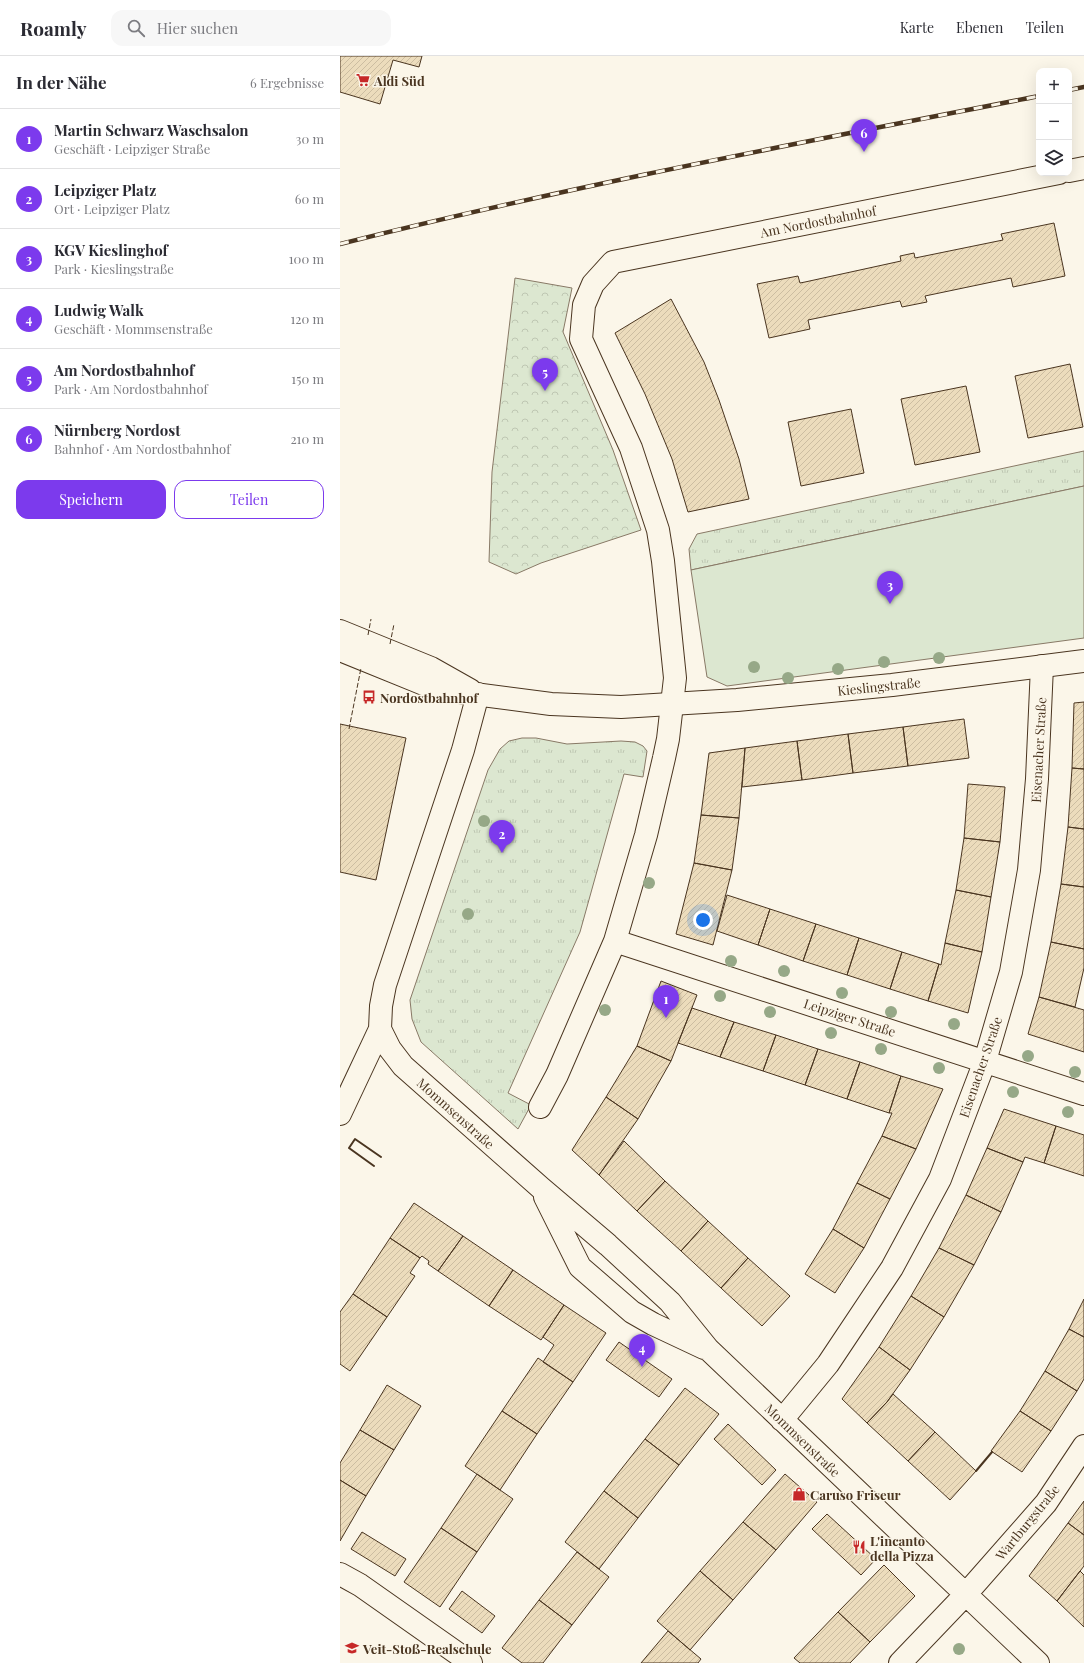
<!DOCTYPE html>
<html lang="de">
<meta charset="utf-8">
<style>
:root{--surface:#fff;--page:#f7f7f7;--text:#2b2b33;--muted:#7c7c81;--line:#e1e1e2;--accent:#7c3aed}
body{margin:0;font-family:"Playfair Display",serif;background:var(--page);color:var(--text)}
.controls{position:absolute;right:12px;top:12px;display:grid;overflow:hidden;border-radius:8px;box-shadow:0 4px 16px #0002}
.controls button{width:36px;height:36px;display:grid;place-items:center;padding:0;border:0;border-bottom:1px solid var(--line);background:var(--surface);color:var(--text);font:20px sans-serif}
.you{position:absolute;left:363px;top:864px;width:14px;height:14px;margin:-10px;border:3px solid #fff;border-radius:50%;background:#1a73e8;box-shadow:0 0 0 6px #1a73e833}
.badge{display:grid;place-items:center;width:26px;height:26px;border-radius:50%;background:var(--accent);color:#fff;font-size:13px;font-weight:700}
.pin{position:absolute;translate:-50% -33px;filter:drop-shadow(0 1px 2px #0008)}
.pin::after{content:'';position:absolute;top:21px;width:14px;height:12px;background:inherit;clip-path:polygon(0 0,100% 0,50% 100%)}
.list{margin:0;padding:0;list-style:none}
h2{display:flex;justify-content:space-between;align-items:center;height:52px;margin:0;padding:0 16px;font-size:17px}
h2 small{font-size:13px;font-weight:400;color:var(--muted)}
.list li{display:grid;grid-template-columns:26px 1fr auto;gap:12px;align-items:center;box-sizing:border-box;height:60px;padding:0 16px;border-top:1px solid var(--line)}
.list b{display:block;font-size:15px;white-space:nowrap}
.list p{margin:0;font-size:13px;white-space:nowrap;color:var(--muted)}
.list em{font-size:13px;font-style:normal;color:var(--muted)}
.actions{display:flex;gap:8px;padding:12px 16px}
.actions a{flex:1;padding:9px 0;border:1px solid var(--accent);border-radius:12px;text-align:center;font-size:14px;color:var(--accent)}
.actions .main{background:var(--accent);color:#fff}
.icon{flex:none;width:22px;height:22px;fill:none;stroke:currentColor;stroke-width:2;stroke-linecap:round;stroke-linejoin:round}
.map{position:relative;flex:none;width:744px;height:1607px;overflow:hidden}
header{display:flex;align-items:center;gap:24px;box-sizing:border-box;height:56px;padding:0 20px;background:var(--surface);border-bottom:1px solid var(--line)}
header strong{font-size:19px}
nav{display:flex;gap:22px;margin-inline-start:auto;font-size:14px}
.search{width:280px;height:36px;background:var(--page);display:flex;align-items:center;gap:10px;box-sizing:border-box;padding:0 14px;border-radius:12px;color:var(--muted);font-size:15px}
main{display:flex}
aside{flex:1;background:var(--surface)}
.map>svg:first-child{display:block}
.grass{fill:url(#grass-tufts);stroke:#887966}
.forest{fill:url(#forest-crowns);stroke:#887966}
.garden{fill:#dce7d0;stroke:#887966}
.building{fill:url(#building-hatch);stroke:#4a3520}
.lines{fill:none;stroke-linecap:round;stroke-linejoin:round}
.minor-casing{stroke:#4a3520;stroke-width:24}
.tertiary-casing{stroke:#4a3520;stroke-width:24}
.minor{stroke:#fbf6e9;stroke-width:22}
.tertiary{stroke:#fbf6e9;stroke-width:22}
.rail-casing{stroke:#4a3520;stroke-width:4.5}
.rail{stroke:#fbf6e9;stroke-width:3;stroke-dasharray:9;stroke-linecap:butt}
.fence{stroke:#4a3520;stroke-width:1;stroke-dasharray:5 2;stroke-linecap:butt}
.wall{stroke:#4a3520;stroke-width:2}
.tree{fill:#96a887}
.labels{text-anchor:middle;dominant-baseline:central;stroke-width:3;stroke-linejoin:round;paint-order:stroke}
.poi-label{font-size:13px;font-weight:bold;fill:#4a3520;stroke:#fbf6e9;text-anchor:start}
.street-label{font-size:13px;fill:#4a3520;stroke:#fbf6e9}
</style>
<header>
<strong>Roamly</strong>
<div class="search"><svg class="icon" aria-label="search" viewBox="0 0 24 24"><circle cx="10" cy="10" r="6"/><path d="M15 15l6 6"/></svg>Hier suchen</div>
<nav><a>Karte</a><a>Ebenen</a><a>Teilen</a></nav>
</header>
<main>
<aside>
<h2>In der Nähe<small>6 Ergebnisse</small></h2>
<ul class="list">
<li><span class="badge">1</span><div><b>Martin Schwarz Waschsalon</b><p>Geschäft · Leipziger Straße</p></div><em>30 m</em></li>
<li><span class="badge">2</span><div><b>Leipziger Platz</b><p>Ort · Leipziger Platz</p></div><em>60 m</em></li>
<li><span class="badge">3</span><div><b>KGV Kieslinghof</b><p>Park · Kieslingstraße</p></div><em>100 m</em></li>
<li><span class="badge">4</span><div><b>Ludwig Walk</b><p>Geschäft · Mommsenstraße</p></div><em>120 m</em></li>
<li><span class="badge">5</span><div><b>Am Nordostbahnhof</b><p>Park · Am Nordostbahnhof</p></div><em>150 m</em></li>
<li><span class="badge">6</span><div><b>Nürnberg Nordost</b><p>Bahnhof · Am Nordostbahnhof</p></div><em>210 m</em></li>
</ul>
<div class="actions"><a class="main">Speichern</a><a>Teilen</a></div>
</aside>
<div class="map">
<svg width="744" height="1607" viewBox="0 0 744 1607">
<defs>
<pattern id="grass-tufts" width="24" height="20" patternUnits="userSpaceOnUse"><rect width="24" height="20" fill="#dce7d0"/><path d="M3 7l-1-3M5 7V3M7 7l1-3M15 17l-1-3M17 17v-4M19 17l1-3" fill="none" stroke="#bec7b2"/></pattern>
<pattern id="forest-crowns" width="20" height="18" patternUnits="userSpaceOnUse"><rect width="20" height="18" fill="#dce7d0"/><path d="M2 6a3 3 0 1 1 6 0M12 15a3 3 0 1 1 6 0" fill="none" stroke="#bec7b2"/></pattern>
<pattern id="building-hatch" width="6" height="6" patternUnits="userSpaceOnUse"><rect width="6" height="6" fill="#ecdcbc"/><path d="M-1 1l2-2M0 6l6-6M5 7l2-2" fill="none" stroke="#ccbda1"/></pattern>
</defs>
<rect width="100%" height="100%" fill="#fbf6e9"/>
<path class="grass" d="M744 395V430L351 514 349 493 357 478Z
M182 682H196L227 688 281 685 295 686 303 690 307 695 303 721 284 718 240 876 168 1037 191 1049 178 1073 81 986 72 963 70 944 148 714 160 693 169 685Z"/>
<path class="forest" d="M175 222 232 232 223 276 273 394 301 474 201 507 176 518 149 506 152 416Z"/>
<path class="garden" d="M744 430V582L387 630 367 621 351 514Z"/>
<path class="building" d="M0 0H82L79 11 53 4 40 48 0 36Z
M714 167 725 220 673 231 671 222 585 240 587 246 562 251 560 245 468 264 470 273 429 282 417 228 458 220 460 227 465 226 561 205 560 200 574 197 575 202 663 184 661 178Z
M331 243 364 306 379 344 399 403 409 443 348 456 332 403 305 338 275 277Z
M730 308 743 371 688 382 675 320Z
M626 330 640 396 575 409 561 343Z
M511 353 524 417 461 430 448 366Z
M744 646V713L732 712 734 647Z
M624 663 629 702 568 710 563 671Z
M0 668 66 682 36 824 0 816Z
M563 671 568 710 513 717 508 678Z
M508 678 513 717 462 724 457 685Z
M457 685 462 724 402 731 405 692Z
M405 692 399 762 361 759 369 697Z
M732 712 744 713V773L728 771Z
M628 728 665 731 660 786 624 782Z
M361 759 399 762 392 814 354 807Z
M728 771 744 773V831L721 828Z
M624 782 660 786 651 841 616 834Z
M354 807 392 814 373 889 336 878Z
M721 828 744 831V893L711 886Z
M616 834 651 841 642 896 605 887Z
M387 839 430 853 418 889 377 875Z
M430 853 476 868 463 905 418 889Z
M476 868 519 882 507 919 463 905Z
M519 882 562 896 550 933 507 919Z
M711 886 744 893V912L735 951 699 941Z
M605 887 642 896 628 957 588 945 599 908 601 909Z
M562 896 599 908 588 945 550 933Z
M321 925 357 939 331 1005 297 990Z
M699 941 744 954V996L688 978Z
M352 952 394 966 380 1001 338 987Z
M394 966 436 979 423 1015 380 1001Z
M436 979 478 993 465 1029 423 1015Z
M297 990 331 1005 298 1063 266 1041Z
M478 993 520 1006 507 1043 465 1029Z
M520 1006 561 1020 549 1057 507 1043Z
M561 1020 603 1033 576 1093 542 1080 552 1057H549Z
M266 1041 298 1063 259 1119 232 1094Z
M664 1053 716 1070 704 1107 685 1101 683 1106 647 1092Z
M716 1070 744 1079V1120L704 1107Z
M542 1080 576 1093 550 1143 517 1127Z
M284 1085 325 1125 297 1155 259 1119Z
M647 1092 683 1106 661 1156 626 1139Z
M325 1125 368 1165 341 1195 297 1155Z
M517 1127 550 1143 524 1192 493 1173Z
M626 1139 661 1156 634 1209 599 1192Z
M74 1147 123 1180 98 1215 88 1208 89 1205 82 1200 80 1202 50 1182Z
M368 1165 408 1202 381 1232 341 1195Z
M493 1173 524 1192 495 1237 465 1218Z
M123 1180 173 1214 149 1250 98 1215Z
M50 1182 80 1202 70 1217 75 1220 47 1261 13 1238Z
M599 1192 634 1209 604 1261 571 1240Z
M408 1202 450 1240 422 1270 381 1232Z
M173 1214 224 1249 201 1284 149 1250Z
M13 1238 47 1261 10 1315 0 1308V1256Z
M571 1240 604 1261 570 1314 539 1291Z
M744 1243V1281L729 1273Z
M224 1249 266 1277 233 1326 203 1306 214 1289 203 1281Z
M729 1273 744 1281V1323L737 1335 705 1315Z
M279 1286 332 1323 319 1341 266 1304Z
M539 1291 570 1314 547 1346 527 1367 502 1343Z
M198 1302 233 1326 197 1378 162 1355Z
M705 1315 737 1335 711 1375 680 1355Z
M47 1329 81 1350 54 1394 20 1374Z
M345 1332 379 1358 339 1409 305 1383Z
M553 1338 595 1376 568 1405 527 1367 547 1346Z
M162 1355 197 1378 160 1434 125 1410Z
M680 1355 711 1375 682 1416 651 1395Z
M388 1368 436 1414 422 1429 374 1383Z
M20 1374 54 1394 26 1440 0 1424V1407Z
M595 1376 636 1415 610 1444 568 1405Z
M305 1383 339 1409 298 1462 264 1435Z
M137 1418 173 1443 137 1496 101 1472Z
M445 1418 477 1446 436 1494 403 1466Z
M0 1424 26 1440 0 1485Z
M264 1435 298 1462 259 1513 225 1486Z
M744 1445V1479L728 1467Z
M487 1458 536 1503 521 1519 472 1473Z
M403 1466 436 1494 393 1544 360 1515Z
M728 1467 744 1479V1510L717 1545 689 1520Z
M101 1472 137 1496 100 1551 64 1526Z
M22 1476 66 1503 55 1520 11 1493Z
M237 1496 269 1521 232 1569 199 1544Z
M544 1509 575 1540 530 1586 498 1556Z
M360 1515 393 1544 350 1594 317 1565Z
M740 1515 744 1519V1571L717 1545Z
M122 1535 155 1560 142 1577 109 1553Z
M199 1544 232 1569 203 1607H182L162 1592Z
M498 1556 530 1586 510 1607H460L454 1602Z
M328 1575 361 1603 358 1607H301Z"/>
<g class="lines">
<g class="minor-casing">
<path id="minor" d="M729 115 744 112
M275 885 744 1038
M40 973 50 993 63 1010 201 1132 268 1189 330 1246 368 1293 698 1607
M200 1051 217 1019 275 885 306 779 324 702 328 683 335 622 323 505 318 474 291 392 241 283 244 249 253 228 273 206 719 117
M0 1058 40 973 41 950 45 929 123 694 138 638
M205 1141 240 1211 292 1256 313 1268 364 1292
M442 1364 488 1308 552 1212 600 1123 645 1005 671 916 689 814 697 723 702 610
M0 1518 20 1529 131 1607
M560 1607 626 1538 706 1447 744 1390"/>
</g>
<g class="tertiary-casing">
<path id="tertiary" d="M0 575 91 612 130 634
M0 594 96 633 211 648 281 651 397 644 552 629 744 605"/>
</g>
<use href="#minor" class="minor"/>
<use href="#tertiary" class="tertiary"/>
<g class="rail-casing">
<path id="rail" d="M729 34 744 31
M0 188C231 130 465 86 699 40"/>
</g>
<use href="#rail" class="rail"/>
<path class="fence" d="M28 579 31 563
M50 588 54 568
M9 673 21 612"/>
<path class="wall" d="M34 1110 9 1092 15 1083 41 1101
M636 1415 652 1396"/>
</g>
<g class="tree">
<circle cx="599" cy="602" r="6"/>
<circle cx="544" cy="606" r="6"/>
<circle cx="414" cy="611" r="6"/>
<circle cx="498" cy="613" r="6"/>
<circle cx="448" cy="622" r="6"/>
<circle cx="144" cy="765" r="6"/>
<circle cx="309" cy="827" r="6"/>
<circle cx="128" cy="858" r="6"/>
<circle cx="391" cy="905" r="6"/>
<circle cx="444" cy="915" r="6"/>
<circle cx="502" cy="937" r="6"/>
<circle cx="380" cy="940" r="6"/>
<circle cx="265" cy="954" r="6"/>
<circle cx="430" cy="956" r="6"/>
<circle cx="551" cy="956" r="6"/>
<circle cx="614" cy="968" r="6"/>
<circle cx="491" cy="977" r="6"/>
<circle cx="541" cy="993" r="6"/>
<circle cx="688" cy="1000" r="6"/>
<circle cx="599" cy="1012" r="6"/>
<circle cx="735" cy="1016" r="6"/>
<circle cx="673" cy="1036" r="6"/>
<circle cx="728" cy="1056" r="6"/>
<circle cx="619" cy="1593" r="6"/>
</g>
<defs>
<g id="supermarket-bare" transform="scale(1.08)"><path d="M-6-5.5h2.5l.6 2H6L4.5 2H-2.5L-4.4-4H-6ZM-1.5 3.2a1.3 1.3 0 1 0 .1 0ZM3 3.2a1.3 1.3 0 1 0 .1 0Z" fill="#c62828" stroke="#fbf6e9" stroke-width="2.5" paint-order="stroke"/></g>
<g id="bus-bare" transform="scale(1.08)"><path d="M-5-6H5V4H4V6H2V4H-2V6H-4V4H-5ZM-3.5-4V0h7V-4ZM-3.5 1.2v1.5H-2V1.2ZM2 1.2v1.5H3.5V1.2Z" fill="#c62828" stroke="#fbf6e9" stroke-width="2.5" paint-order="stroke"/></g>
<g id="shop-bare" transform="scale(1.08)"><path d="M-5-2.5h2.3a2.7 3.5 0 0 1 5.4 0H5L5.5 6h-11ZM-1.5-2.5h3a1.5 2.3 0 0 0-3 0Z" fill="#c62828" stroke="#fbf6e9" stroke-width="2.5" paint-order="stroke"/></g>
<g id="restaurant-bare" transform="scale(1.08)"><path d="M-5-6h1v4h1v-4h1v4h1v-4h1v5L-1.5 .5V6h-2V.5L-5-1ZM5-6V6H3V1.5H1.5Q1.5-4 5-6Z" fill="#c62828" stroke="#fbf6e9" stroke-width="2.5" paint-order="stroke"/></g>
<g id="school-bare" transform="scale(1.08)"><path d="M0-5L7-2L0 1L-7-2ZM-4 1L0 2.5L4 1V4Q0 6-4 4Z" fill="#c62828" stroke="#fbf6e9" stroke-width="2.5" paint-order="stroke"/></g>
</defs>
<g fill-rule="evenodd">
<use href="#supermarket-bare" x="23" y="24"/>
<use href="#bus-bare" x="29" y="641"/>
<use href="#shop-bare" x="459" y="1438"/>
<use href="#restaurant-bare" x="519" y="1491"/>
<use href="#school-bare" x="12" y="1592"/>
</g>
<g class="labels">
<g class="poi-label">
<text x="34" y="24">Aldi Süd</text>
<text x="40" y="641">Nordostbahnhof</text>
<text x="470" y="1438">Caruso Friseur</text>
<text x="530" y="1484">L'incanto<tspan x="530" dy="15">della Pizza</tspan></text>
<text x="23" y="1592">Veit-Stoß-Realschule</text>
</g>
<g class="street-label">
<text transform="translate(478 165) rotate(-11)">Am Nordostbahnhof</text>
<text transform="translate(539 630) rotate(-6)">Kieslingstraße</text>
<text transform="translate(698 694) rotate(-87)">Eisenacher Straße</text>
<text transform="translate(510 961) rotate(18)">Leipziger Straße</text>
<text transform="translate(640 1011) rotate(-71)">Eisenacher Straße</text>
<text transform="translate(116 1057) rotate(42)">Mommsenstraße</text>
<text transform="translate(463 1384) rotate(44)">Mommsenstraße</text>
<text transform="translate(687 1466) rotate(-51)">Wartburgstraße</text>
</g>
</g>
</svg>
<div class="controls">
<button>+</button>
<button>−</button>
<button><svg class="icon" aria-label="layers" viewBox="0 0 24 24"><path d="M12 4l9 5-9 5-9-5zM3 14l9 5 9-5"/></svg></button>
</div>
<div class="you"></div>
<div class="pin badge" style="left:326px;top:962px">1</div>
<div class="pin badge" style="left:162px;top:797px">2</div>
<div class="pin badge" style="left:550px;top:548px">3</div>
<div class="pin badge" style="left:302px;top:1311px">4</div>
<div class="pin badge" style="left:205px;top:335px">5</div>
<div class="pin badge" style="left:524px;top:96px">6</div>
</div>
</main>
